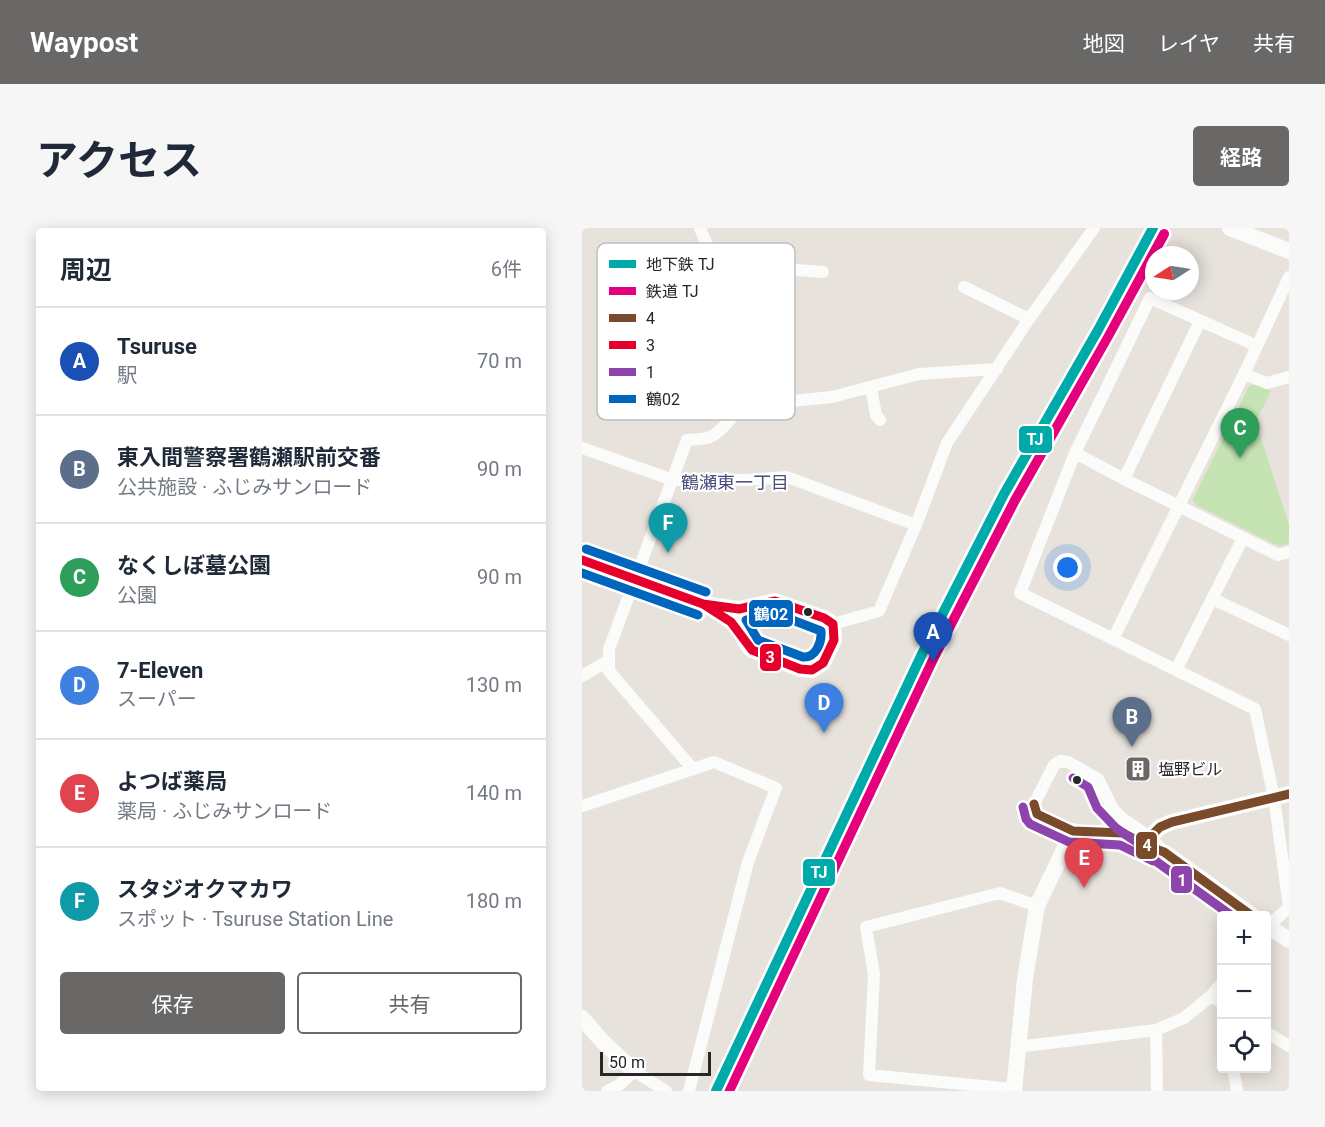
<!DOCTYPE html>
<html lang="ja">
<meta charset="utf-8">
<style>
:root{--surface:#fff;--page:#f6f6f7;--text:#1f2937;--muted:#747a83;--line:#e0e1e3;--accent:#6a6866}
body{margin:0;font-family:Roboto,"Noto Sans JP",sans-serif;background:var(--page);color:var(--text)}
.controls{position:absolute;right:18px;bottom:18px;display:grid;overflow:hidden;border-radius:6px;box-shadow:0 3px 15px #0003}
.controls button{width:54px;height:54px;display:grid;place-items:center;padding:0;border:0;border-bottom:2px solid var(--line);background:var(--surface);color:var(--text);font:30px sans-serif}
.compass{position:absolute;left:563px;top:18px;width:54px;height:54px;border-radius:50%;background:var(--surface);box-shadow:0 3px 15px #0003;rotate:258deg}
.scale{position:absolute;left:18px;bottom:15px;width:111px;box-sizing:border-box;padding-left:6px;border:3px solid #272727;border-top:0;font-size:16px;line-height:21px;white-space:nowrap;color:#272727;-webkit-text-stroke:4px #fff;paint-order:stroke}
.you{position:absolute;left:486px;top:340px;width:21px;height:21px;margin:-15px;border:4px solid #fff;border-radius:50%;background:#1a73e8;box-shadow:0 0 0 9px #1a73e833}
.badge{display:grid;place-items:center;width:39px;height:39px;border-radius:50%;background:var(--accent);color:#fff;font-size:20px;font-weight:700}
.pin{position:absolute;translate:-50% -50px;filter:drop-shadow(0 2px 3px #0008)}
.pin::after{content:'';position:absolute;top:32px;width:21px;height:18px;background:inherit;clip-path:polygon(0 0,100% 0,50% 100%)}
.list{margin:0;padding:0;list-style:none}
h2{display:flex;justify-content:space-between;align-items:center;height:78px;margin:0;padding:0 24px;font-size:26px}
h2 small{font-size:20px;font-weight:400;color:var(--muted)}
.list li{display:grid;grid-template-columns:39px 1fr auto;gap:18px;align-items:center;box-sizing:border-box;height:108px;padding:0 24px;border-top:2px solid var(--line)}
.list b{display:block;font-size:22px;white-space:nowrap}
.list p{margin:0;font-size:20px;white-space:nowrap;color:var(--muted)}
.list em{font-size:20px;font-style:normal;color:var(--muted)}
.actions{display:flex;gap:12px;padding:18px 24px}
.actions a{flex:1;padding:14px 0;border:2px solid var(--accent);border-radius:6px;text-align:center;font-size:21px;color:var(--accent)}
.actions .main{background:var(--accent);color:#fff}
.icon{flex:none;width:33px;height:33px;fill:none;stroke:currentColor;stroke-width:2;stroke-linecap:round;stroke-linejoin:round}
.map{position:relative;flex:none;width:707px;height:863px;overflow:hidden;border-radius:6px}
header{display:flex;align-items:center;gap:36px;box-sizing:border-box;height:84px;padding:0 30px;background:var(--accent);color:#fff}
header strong{font-size:28px}
nav{display:flex;gap:33px;margin-inline-start:auto;font-size:21px}
.intro{display:flex;align-items:center;justify-content:space-between;box-sizing:border-box;height:144px;padding:0 36px}
h1{margin:0;font-size:42px}
.button{padding:15px 27px;border-radius:6px;background:var(--accent);color:#fff;font-size:21px;font-weight:700}
main{display:flex;gap:36px;padding:0 36px}
aside{flex:1;background:var(--surface);border-radius:6px;box-shadow:0 3px 15px #0003}
.map>svg:first-child{display:block}
.green{fill:#c6e4b3}
.lines{fill:none;stroke-linecap:round;stroke-linejoin:round}
.street{stroke:#fbfbfa;stroke-width:12}
.secondary{stroke:#fbfbfa;stroke-width:16}
.bus-1-casing{stroke:#fff;stroke-width:14}
.bus-2-casing{stroke:#fff;stroke-width:14}
.bus-3-casing{stroke:#fff;stroke-width:14}
.bus-4-casing{stroke:#fff;stroke-width:14}
.bus-1{stroke:#7a4b2a;stroke-width:9}
.bus-2{stroke:#e4002b;stroke-width:9}
.bus-3{stroke:#8e44ad;stroke-width:9}
.bus-4{stroke:#0065bd;stroke-width:9}
.rail-1-casing{stroke:#fff;stroke-width:15}
.rail-1{stroke:#e5007d;stroke-width:10}
.metro-1-casing{stroke:#fff;stroke-width:15}
.metro-1{stroke:#01aaaa;stroke-width:10}
.bus-dot{fill:#272727;stroke:#fff;stroke-width:2}
.labels{text-anchor:middle;dominant-baseline:central;stroke-width:4.5;stroke-linejoin:round;paint-order:stroke}
.poi-label{font-size:16px;fill:#272727;stroke:#fff;text-anchor:start}
.neighbourhood-label{font-size:18px;fill:#464e79;stroke:#fff}
.key{fill:#fff;stroke:#bebebe;stroke-width:1.5}
.key-label{font-size:16px;fill:#272727}
.line-badge{stroke:#fff;stroke-width:2}
.badge-label{font-size:16px;text-anchor:middle;font-weight:bold;fill:#fff}
</style>
<header>
<strong>Waypost</strong>
<nav><a>地図</a><a>レイヤ</a><a>共有</a></nav>
</header>
<div class="intro"><h1>アクセス</h1><a class="button">経路</a></div>
<main>
<aside>
<h2>周辺<small>6件</small></h2>
<ul class="list">
<li><span class="badge" style="background:#1a4fb4">A</span><div><b>Tsuruse</b><p>駅</p></div><em>70 m</em></li>
<li><span class="badge" style="background:#5c6f8a">B</span><div><b>東入間警察署鶴瀬駅前交番</b><p>公共施設 · ふじみサンロード</p></div><em>90 m</em></li>
<li><span class="badge" style="background:#2e9e5b">C</span><div><b>なくしぼ墓公園</b><p>公園</p></div><em>90 m</em></li>
<li><span class="badge" style="background:#3f7fe0">D</span><div><b>7-Eleven</b><p>スーパー</p></div><em>130 m</em></li>
<li><span class="badge" style="background:#e0444e">E</span><div><b>よつば薬局</b><p>薬局 · ふじみサンロード</p></div><em>140 m</em></li>
<li><span class="badge" style="background:#0f9aa8">F</span><div><b>スタジオクマカワ</b><p>スポット · Tsuruse Station Line</p></div><em>180 m</em></li>
</ul>
<div class="actions"><a class="main">保存</a><a>共有</a></div>
</aside>
<div class="map">
<svg width="707" height="863" viewBox="0 0 707 863">
<rect width="100%" height="100%" fill="#e7e2dc"/>
<path class="green" d="M674 156 689 163 674 194 707 297V315L699 318 692 316 614 277 611 271 667 158Z"/>
<g class="lines">
<path class="street" d="M135 36 241 44
M382 59 447 91
M618 93 542 251 696 327 707 324
M675 118 568 70 493 225 438 365 673 481 692 570 707 679 684 701
M662 146 685 155 707 149
M289 160 294 187 298 192
M158 178 250 169 337 146 415 141
M0 220 91 252H165L205 249 334 297
M493 225 542 251
M631 371 707 407
M251 396 297 383 334 297 365 215 447 91 512 0
M531 411 662 146 707 49
M594 442 661 310
M0 448 26 433
M478 533 486 534 516 551 531 581 541 591 568 609 582 624 563 617 541 605 491 603 455 586 452 576 472 537Z
M110 540 27 443V421L105 212C112 211 121 212 128 209 136 206 153 188 156 180 164 164 159 93 154 75 147 48 127 26 118 0
M0 578 132 534 194 560 166 634 107 863
M629 768 640 775
M574 802 575 863
M684 804 707 818
M435 819 574 802 602 790 629 768 640 755
M651 840 655 863
M432 861 287 847 292 746 284 699 418 665 455 678
M25 863 37 857 52 843 84 863"/>
<path class="secondary" d="M648 0 707 23
M0 332 121 376 157 381 193 373 242 390 251 396 252 412 241 435 230 442 218 441 170 422C163 417 162 408 157 402 148 390 133 383 121 376
M568 609 578 599 590 594 707 566
M582 624 671 688
M684 697 707 712
M0 790 21 814 52 843
M432 863 443 751 455 678 491 603"/>
<g class="bus-1-casing">
<path id="bus-1" d="M452 576 455 586 491 603 541 605 563 617 582 624 670 688
M568 609 578 599 590 594 707 566"/>
</g>
<g class="bus-2-casing">
<path id="bus-2" d="M0 332 121 376
M193 373 242 390 251 396 252 412 241 435 230 442 218 441 170 422 149 394 121 376 157 381Z"/>
</g>
<g class="bus-3-casing">
<path id="bus-3" d="M491 550 506 559 515 580 534 600 560 618 575 634 650 688
M441 579 444 591 448 596 487 614 538 617 571 633"/>
</g>
<g class="bus-4-casing">
<path id="bus-4" d="M4 321 124 364
M0 345 116 387
M192 385 239 403C240 414 234 430 221 429L176 412 164 392Z"/>
</g>
<use href="#bus-1" class="bus-1"/>
<use href="#bus-2" class="bus-2"/>
<use href="#bus-3" class="bus-3"/>
<use href="#bus-4" class="bus-4"/>
<g class="rail-1-casing">
<path id="rail-1" d="M147 863 351 431 433 272 526 108 582 6"/>
</g>
<use href="#rail-1" class="rail-1"/>
<g class="metro-1-casing">
<path id="metro-1" d="M134 863 340 426 422 266 516 102 571 0"/>
</g>
<use href="#metro-1" class="metro-1"/>
</g>
<defs>
<g id="building-square" transform="scale(1.35)"><rect x="-9" y="-9" width="18" height="18" rx="4" fill="#6a6866" stroke="#fff"/><path d="M-4-6H4V6H1V3H-1V6H-4ZM-2.5-4.3h1.7v1.8h-1.7ZM.8-4.3h1.7v1.8H.8ZM-2.5-1h1.7V.8h-1.7ZM.8-1h1.7V.8H.8Z" fill="#fff"/></g>
</defs>
<g fill-rule="evenodd">
<use href="#building-square" x="556" y="541"/>
</g>
<g class="bus-dot">
<circle cx="226" cy="384" r="5"/>
<circle cx="495" cy="552" r="5"/>
</g>
<g class="labels">
<g class="poi-label">
<text x="576" y="541">塩野ビル</text>
</g>
<g class="neighbourhood-label">
<text x="153" y="254">鶴瀬東一丁目</text>
</g>
</g>
<rect x="15" y="15" width="198" height="177" rx="9" class="key"/>
<rect x="27" y="32" width="27" height="8" fill="#01aaaa"/>
<rect x="27" y="59" width="27" height="8" fill="#e5007d"/>
<rect x="27" y="86" width="27" height="8" fill="#7a4b2a"/>
<rect x="27" y="113" width="27" height="8" fill="#e4002b"/>
<rect x="27" y="140" width="27" height="8" fill="#8e44ad"/>
<rect x="27" y="167" width="27" height="8" fill="#0065bd"/>
<g class="key-label">
<text x="64" y="42">地下鉄 TJ</text>
<text x="64" y="69">鉄道 TJ</text>
<text x="64" y="96">4</text>
<text x="64" y="123">3</text>
<text x="64" y="150">1</text>
<text x="64" y="177">鶴02</text>
</g>
<g class="line-badge">
<rect x="436" y="197" width="35" height="29" rx="6" fill="#01aaaa"/>
<rect x="166" y="371" width="46" height="29" rx="6" fill="#0065bd"/>
<rect x="177" y="415" width="23" height="29" rx="6" fill="#e4002b"/>
<rect x="553" y="603" width="23" height="29" rx="6" fill="#7a4b2a"/>
<rect x="220" y="630" width="34" height="29" rx="6" fill="#01aaaa"/>
<rect x="588" y="637" width="23" height="29" rx="6" fill="#8e44ad"/>
</g>
<g class="badge-label">
<text x="453" y="217">TJ</text>
<text x="189" y="392">鶴02</text>
<text x="188" y="435">3</text>
<text x="565" y="623">4</text>
<text x="237" y="650">TJ</text>
<text x="600" y="658">1</text>
</g>
</svg>
<div class="controls">
<button>+</button>
<button>−</button>
<button><svg class="icon" aria-label="locate" viewBox="0 0 24 24"><circle cx="12" cy="12" r="6"/><path d="M12 2v4M12 18v4M2 12h4M18 12h4"/></svg></button>
</div>
<svg class="compass" viewBox="-18 -18 36 36"><path d="M0-13l5 13h-10z" fill="#e53935"/><path d="M0 13l5-13h-10z" fill="#747a83"/></svg>
<div class="scale">50 m</div>
<div class="you"></div>
<div class="pin badge" style="left:351px;top:434px;background:#1a4fb4">A</div>
<div class="pin badge" style="left:550px;top:519px;background:#5c6f8a">B</div>
<div class="pin badge" style="left:658px;top:230px;background:#2e9e5b">C</div>
<div class="pin badge" style="left:242px;top:505px;background:#3f7fe0">D</div>
<div class="pin badge" style="left:502px;top:660px;background:#e0444e">E</div>
<div class="pin badge" style="left:86px;top:325px;background:#0f9aa8">F</div>
</div>
</main>
